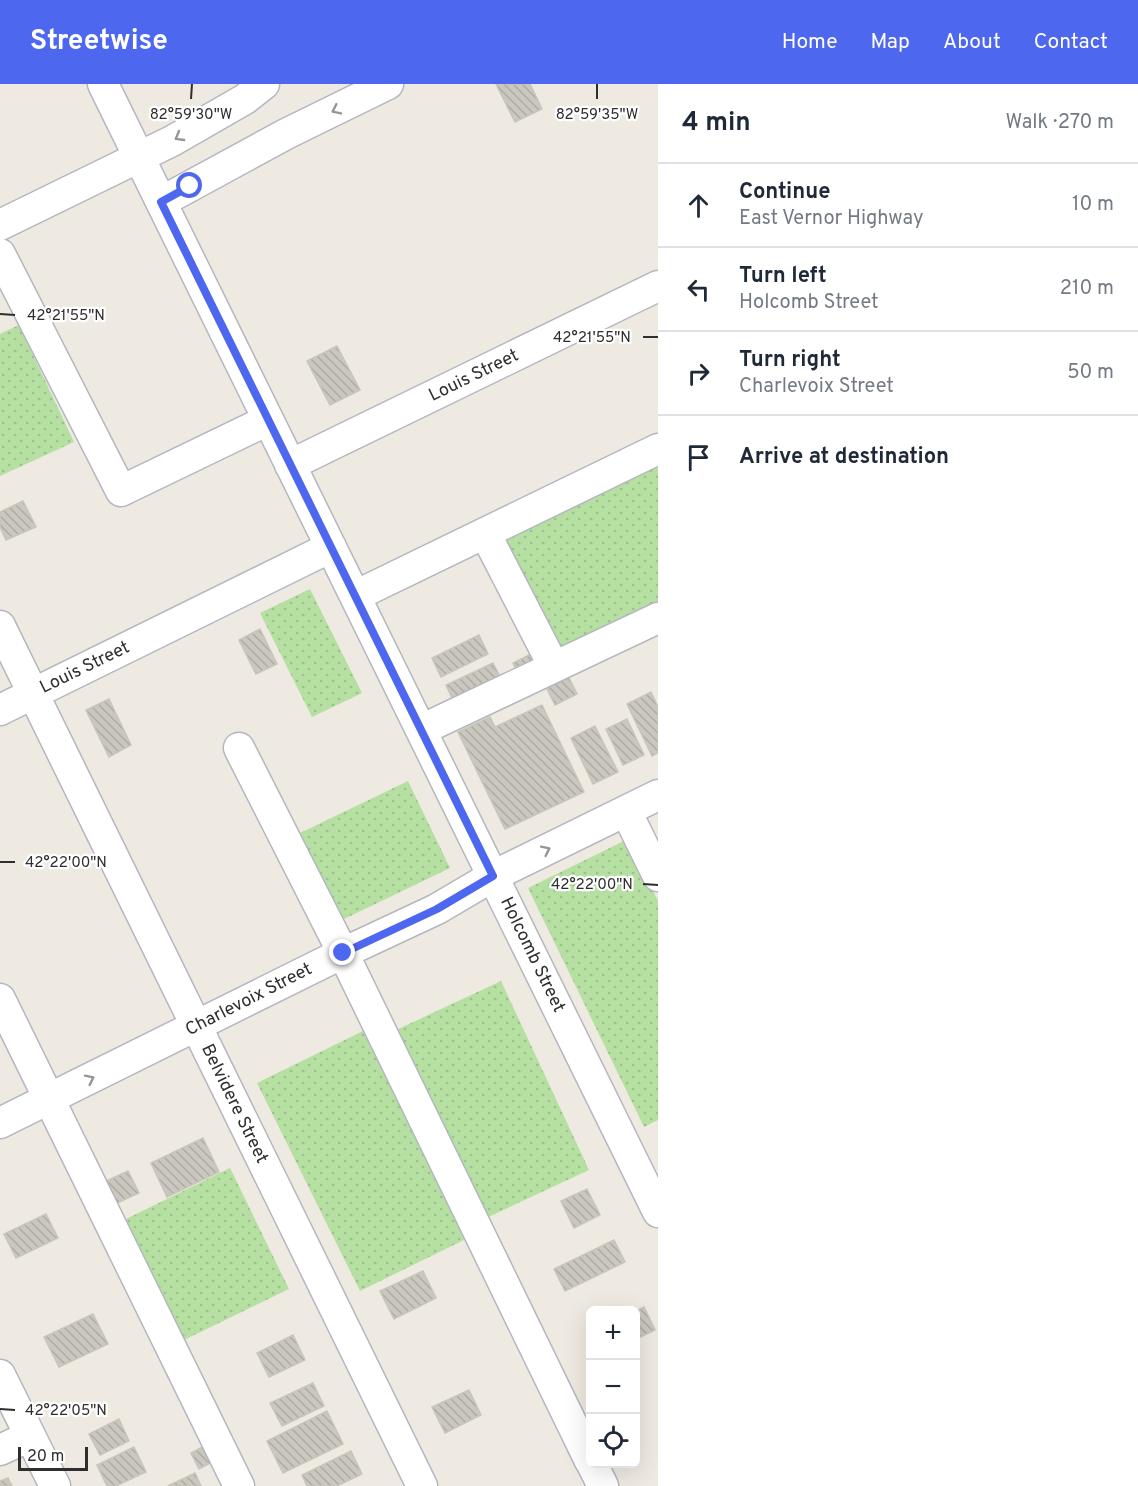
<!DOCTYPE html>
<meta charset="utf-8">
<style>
:root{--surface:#fff;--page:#f6f6f7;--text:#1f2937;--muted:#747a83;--line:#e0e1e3;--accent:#4e67ef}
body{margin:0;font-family:Overpass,sans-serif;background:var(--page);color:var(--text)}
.controls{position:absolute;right:18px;bottom:18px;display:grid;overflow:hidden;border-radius:9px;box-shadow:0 6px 24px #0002}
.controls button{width:54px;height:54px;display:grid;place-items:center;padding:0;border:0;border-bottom:2px solid var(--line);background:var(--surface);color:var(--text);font:30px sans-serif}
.scale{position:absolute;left:18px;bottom:15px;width:70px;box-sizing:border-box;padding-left:6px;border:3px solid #2e2e2e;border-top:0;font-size:16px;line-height:21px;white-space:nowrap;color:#2e2e2e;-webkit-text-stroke:4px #fff;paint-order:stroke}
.stop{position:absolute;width:18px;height:18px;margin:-14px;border:4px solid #4e67ef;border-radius:50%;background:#fff}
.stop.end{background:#4e67ef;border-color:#fff;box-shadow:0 2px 6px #0008}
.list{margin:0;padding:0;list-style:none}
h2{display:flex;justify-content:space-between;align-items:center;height:78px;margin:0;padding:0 24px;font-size:26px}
h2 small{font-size:20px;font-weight:400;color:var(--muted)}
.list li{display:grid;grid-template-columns:39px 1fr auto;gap:18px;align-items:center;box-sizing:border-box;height:84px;padding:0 24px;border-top:2px solid var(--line)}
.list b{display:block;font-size:22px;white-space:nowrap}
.list p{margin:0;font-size:20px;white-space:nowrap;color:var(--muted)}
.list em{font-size:20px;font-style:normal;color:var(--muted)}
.icon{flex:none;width:33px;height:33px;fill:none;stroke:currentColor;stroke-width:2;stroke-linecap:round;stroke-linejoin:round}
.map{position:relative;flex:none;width:658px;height:1402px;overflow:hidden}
header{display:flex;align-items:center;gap:36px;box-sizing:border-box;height:84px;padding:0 30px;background:var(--accent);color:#fff}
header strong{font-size:28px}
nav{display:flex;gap:33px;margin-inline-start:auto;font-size:21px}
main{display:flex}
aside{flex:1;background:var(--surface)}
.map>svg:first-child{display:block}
.grass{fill:url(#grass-dots)}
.building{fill:url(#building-back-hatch);stroke:#cac5bb;stroke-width:1.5}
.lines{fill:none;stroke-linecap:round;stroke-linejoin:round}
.minor-casing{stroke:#b5b7c0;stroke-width:33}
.minor{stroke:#fff;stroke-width:30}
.oneway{stroke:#969696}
.route{stroke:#4e67ef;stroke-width:8}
.ticks{fill:none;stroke:#2e2e2e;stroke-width:2}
.labels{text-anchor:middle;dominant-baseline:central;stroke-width:4.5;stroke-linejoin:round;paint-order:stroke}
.street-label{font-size:18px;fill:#2e2e2e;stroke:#fff}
.ticks-label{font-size:15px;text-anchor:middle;fill:#2e2e2e;stroke:#fff;stroke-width:4.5;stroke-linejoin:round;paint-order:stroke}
</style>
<header>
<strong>Streetwise</strong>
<nav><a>Home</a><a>Map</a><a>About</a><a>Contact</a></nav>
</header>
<main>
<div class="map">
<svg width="658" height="1402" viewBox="0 0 658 1402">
<defs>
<pattern id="grass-dots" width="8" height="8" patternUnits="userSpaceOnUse" patternTransform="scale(1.5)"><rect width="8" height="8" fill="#b6e0a2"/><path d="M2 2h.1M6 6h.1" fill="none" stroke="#9dc08c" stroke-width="1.8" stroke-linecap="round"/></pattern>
<pattern id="building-back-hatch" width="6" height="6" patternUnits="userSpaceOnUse" patternTransform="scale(1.5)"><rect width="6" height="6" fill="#cac7bf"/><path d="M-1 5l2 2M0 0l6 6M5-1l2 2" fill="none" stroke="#aeaba4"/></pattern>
</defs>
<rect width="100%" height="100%" fill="#eee9e1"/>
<path class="grass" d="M19 241 74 358 0 392V250Z
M658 373V526L555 576 494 452Z
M310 505 362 609 312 633 260 529Z
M408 697 450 784 340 837 298 750Z
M628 755 658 817V1036L644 1043 528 804Z
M501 897 589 1086 482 1136 394 947Z
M363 947 466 1155 360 1207 257 999Z
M230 1084 289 1205 180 1258 122 1137Z"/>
<path class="building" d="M496 0H530L542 25 515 38Z
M337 262 360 306 330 321 307 277Z
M23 417 36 443 6 456 0 443V428Z
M260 545 277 580 256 590 239 556Z
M479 551 488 570 441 593 432 574Z
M533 569 539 582 519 592 513 579Z
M493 579 505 602 457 625 446 601Z
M566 588 577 610 555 621 544 599Z
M651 608 658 623V669L652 672 627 620Z
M109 615 131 661 109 673 86 626Z
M542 621 584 708 505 745 458 648 490 633 495 643Z
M627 635 644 671 623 681 606 645Z
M595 642 618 688 593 700 571 654Z
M203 1054 219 1088 167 1113 151 1079Z
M128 1087 139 1109 113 1121 102 1099Z
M587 1105 600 1131 574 1144 561 1117Z
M46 1130 58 1154 16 1174 4 1150Z
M614 1156 625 1178 565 1207 554 1185Z
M423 1187 436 1214 394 1235 380 1207Z
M644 1223 655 1246 636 1255V1227Z
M93 1230 108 1260 59 1283 44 1253Z
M293 1251 305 1276 269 1293 257 1269Z
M313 1299 324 1322 282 1342 270 1319Z
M469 1306 481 1331 445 1349 432 1323Z
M327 1327 343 1360 283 1389 267 1357Z
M119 1335 129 1357 100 1371 89 1350Z
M208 1360 216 1376 199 1385 191 1369Z
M134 1363 146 1388 116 1402H107L97 1381Z
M351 1367 362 1390 337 1402H307L302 1391Z
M195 1389 201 1402H168Z
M8 1394 12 1402H0V1397Z"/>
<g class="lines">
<g class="minor-casing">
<path id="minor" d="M103 0 658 1128
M161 118 286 50 388 0
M0 141 172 57 245 15 264 0
M0 170 121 407 268 336
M290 381 658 202
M485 449 554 583
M355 512 658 365
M0 542 422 1402
M0 626 331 463
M421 646 658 534
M239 664 343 869 590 1377
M626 727 658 792
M0 915 239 1402
M0 1039 343 869 437 825 493 792 658 711
M0 1291 55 1402
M0 1366 30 1352
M592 1380 603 1402"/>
</g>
<use href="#minor" class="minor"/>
</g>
<defs><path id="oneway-chevron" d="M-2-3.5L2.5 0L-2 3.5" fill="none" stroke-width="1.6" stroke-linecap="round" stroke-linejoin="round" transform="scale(1.5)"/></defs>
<g class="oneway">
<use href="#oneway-chevron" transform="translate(336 26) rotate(154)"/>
<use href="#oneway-chevron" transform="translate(179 53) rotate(150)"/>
<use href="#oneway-chevron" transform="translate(546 766) rotate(-26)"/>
<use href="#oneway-chevron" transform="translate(90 995) rotate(-26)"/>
</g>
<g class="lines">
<path class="route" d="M190 102 161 118 493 792 437 825 343 869"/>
</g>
<path class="ticks" d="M191 15 192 0M597 15V0M0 230 15 231M643 253H658M0 778H15M643 800 658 801M0 1325 15 1326"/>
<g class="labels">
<g class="street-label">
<text transform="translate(474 292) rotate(-26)">Louis Street</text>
<text transform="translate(85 584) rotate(-26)">Louis Street</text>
<text transform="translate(532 871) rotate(64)">Holcomb Street</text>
<text transform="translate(249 916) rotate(-27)">Charlevoix Street</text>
<text transform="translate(234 1020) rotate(64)">Belvidere Street</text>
</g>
</g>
<g class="ticks-label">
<text x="191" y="35">82°59'30"W</text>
<text x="597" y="35">82°59'35"W</text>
<text x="66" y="236">42°21'55"N</text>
<text x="592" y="258">42°21'55"N</text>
<text x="66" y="783">42°22'00"N</text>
<text x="592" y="805">42°22'00"N</text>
<text x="66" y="1331">42°22'05"N</text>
</g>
</svg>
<div class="controls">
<button>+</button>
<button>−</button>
<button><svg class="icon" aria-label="locate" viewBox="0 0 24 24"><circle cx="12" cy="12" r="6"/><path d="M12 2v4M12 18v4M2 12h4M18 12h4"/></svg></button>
</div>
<div class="scale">20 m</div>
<div class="stop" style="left:190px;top:102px"></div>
<div class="stop end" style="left:343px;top:869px"></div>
</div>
<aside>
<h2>4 min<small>Walk · 270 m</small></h2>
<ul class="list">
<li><svg class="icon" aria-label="ahead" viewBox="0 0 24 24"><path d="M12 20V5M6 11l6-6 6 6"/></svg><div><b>Continue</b><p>East Vernor Highway</p></div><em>10 m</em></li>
<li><svg class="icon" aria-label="left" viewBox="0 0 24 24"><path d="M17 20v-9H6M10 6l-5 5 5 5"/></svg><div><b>Turn left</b><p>Holcomb Street</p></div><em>210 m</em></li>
<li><svg class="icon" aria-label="right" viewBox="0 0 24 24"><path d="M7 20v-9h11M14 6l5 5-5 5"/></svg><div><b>Turn right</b><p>Charlevoix Street</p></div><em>50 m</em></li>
<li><svg class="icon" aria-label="arrive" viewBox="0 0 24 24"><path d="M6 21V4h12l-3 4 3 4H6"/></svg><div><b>Arrive at destination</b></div></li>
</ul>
</aside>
</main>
